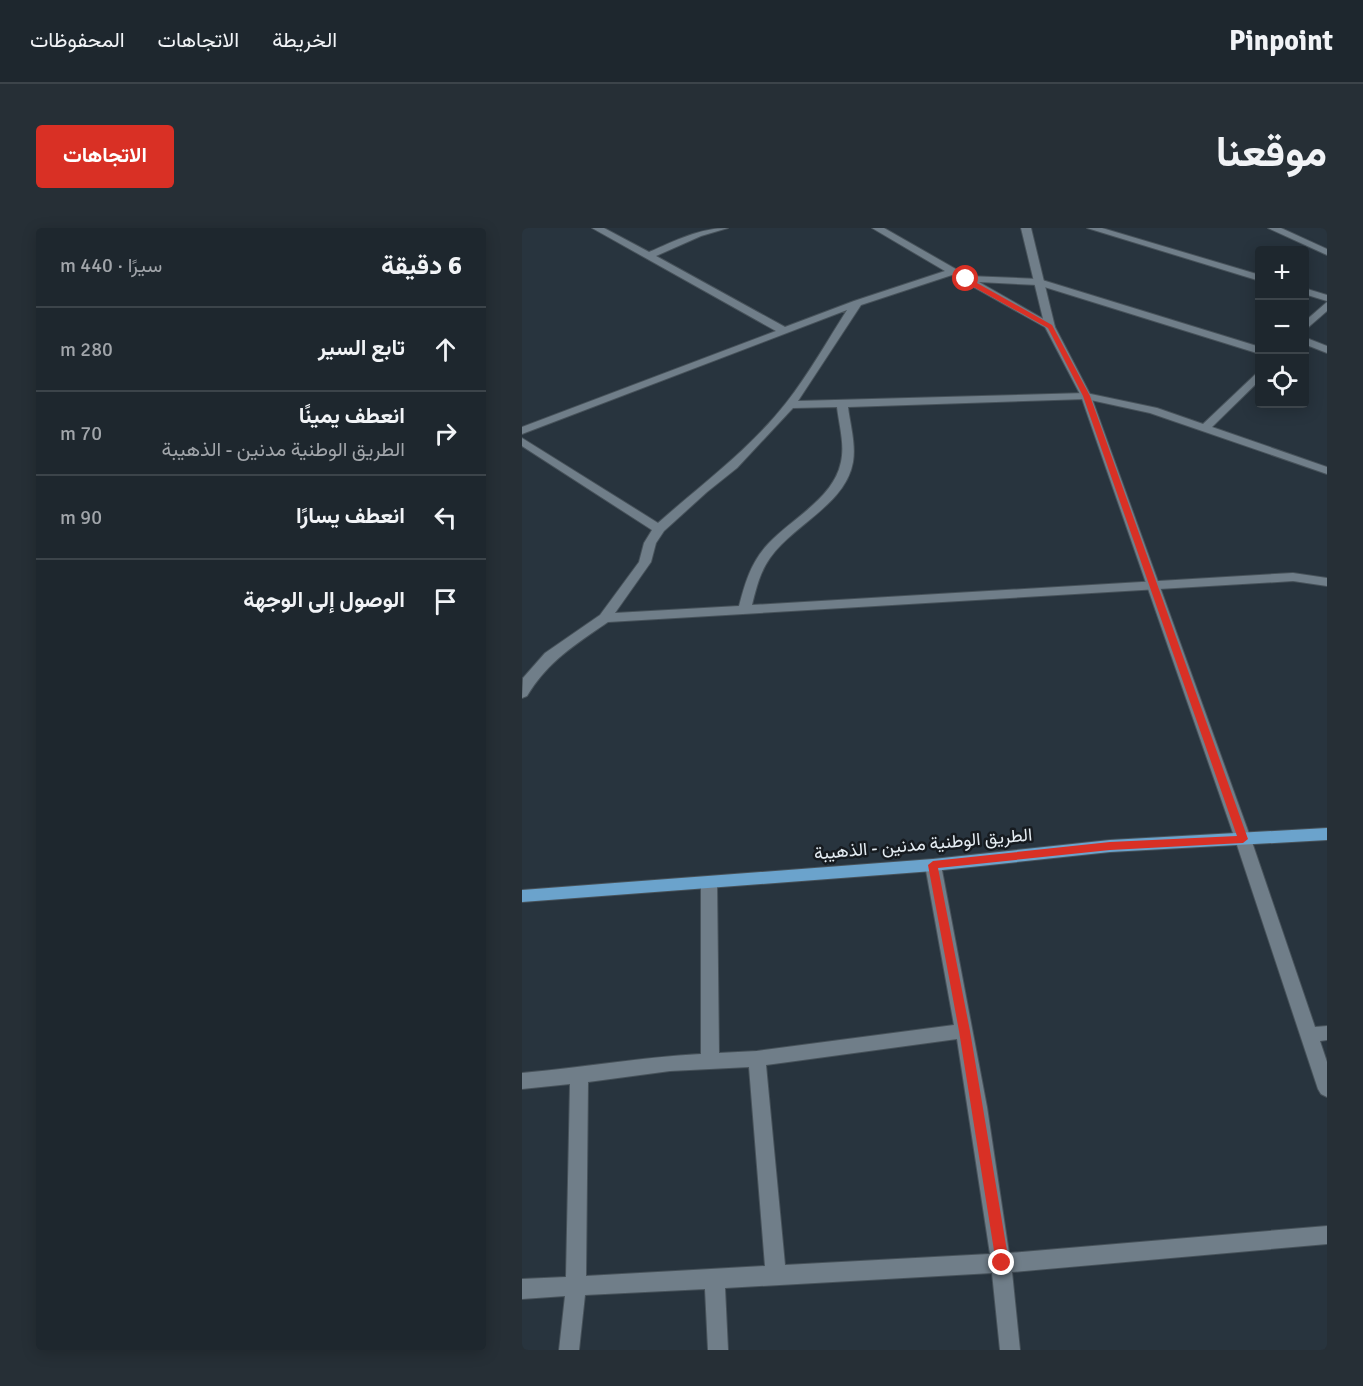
<!DOCTYPE html>
<html lang="ar">
<meta charset="utf-8">
<style>
:root{--surface:#1e272e;--page:#262f36;--text:#f1f3f6;--muted:#a1a5aa;--line:#3c444a;--accent:#d93025}
body{margin:0;font-family:Signika,Vazirmatn,sans-serif;background:var(--page);color:var(--text);direction:rtl}
.controls{position:absolute;right:18px;top:18px;display:grid;overflow:hidden;border-radius:6px;box-shadow:0 3px 15px #0003}
.controls button{width:54px;height:54px;display:grid;place-items:center;padding:0;border:0;border-bottom:2px solid var(--line);background:var(--surface);color:var(--text);font:30px sans-serif}
.stop{position:absolute;width:18px;height:18px;margin:-14px;border:4px solid #d93025;border-radius:50%;background:#fff}
.stop.end{background:#d93025;border-color:#fff;box-shadow:0 2px 6px #0008}
.list{margin:0;padding:0;list-style:none}
h2{display:flex;justify-content:space-between;align-items:center;height:78px;margin:0;padding:0 24px;font-size:26px}
h2 small{font-size:20px;font-weight:400;color:var(--muted)}
.list li{display:grid;grid-template-columns:39px 1fr auto;gap:18px;align-items:center;box-sizing:border-box;height:84px;padding:0 24px;border-top:2px solid var(--line)}
.list b{display:block;font-size:22px;white-space:nowrap}
.list p{margin:0;font-size:20px;white-space:nowrap;color:var(--muted)}
.list em{font-size:20px;font-style:normal;color:var(--muted)}
.icon{flex:none;width:33px;height:33px;fill:none;stroke:currentColor;stroke-width:2;stroke-linecap:round;stroke-linejoin:round}
.map{position:relative;flex:none;width:805px;height:1122px;overflow:hidden;direction:ltr;border-radius:6px}
header{display:flex;align-items:center;gap:36px;box-sizing:border-box;height:84px;padding:0 30px;background:var(--surface);border-bottom:2px solid var(--line)}
header strong{font-size:28px}
nav{display:flex;gap:33px;margin-inline-start:auto;font-size:21px}
.intro{display:flex;align-items:center;justify-content:space-between;box-sizing:border-box;height:144px;padding:0 36px}
h1{margin:0;font-size:42px}
.button{padding:15px 27px;border-radius:6px;background:var(--accent);color:#fff;font-size:21px;font-weight:700}
main{display:flex;gap:36px;padding:0 36px}
aside{flex:1;background:var(--surface);border-radius:6px;box-shadow:0 3px 15px #0003}
.map>svg:first-child{display:block}
.lines{fill:none;stroke-linecap:round;stroke-linejoin:round}
.minor-casing{stroke:#47525a;stroke-width:2}
.secondary-casing{stroke:#47525a;stroke-width:2}
.primary-casing{stroke:#47525a;stroke-width:2}
.minor{fill:#707e89;fill-rule:evenodd}
.secondary{fill:#707e89;fill-rule:evenodd}
.primary{fill:#6ba3cc;fill-rule:evenodd}
.route{fill:#d93025}
.labels{text-anchor:middle;dominant-baseline:central;stroke-width:5;stroke-linejoin:round;paint-order:stroke}
.street-label{font-size:18px;fill:#e4ecf2;stroke:#161b20}
</style>
<header>
<strong>Pinpoint</strong>
<nav><a>الخريطة</a><a>الاتجاهات</a><a>المحفوظات</a></nav>
</header>
<div class="intro"><h1>موقعنا</h1><a class="button">الاتجاهات</a></div>
<main>
<div class="map">
<svg width="805" height="1122" viewBox="0 0 805 1122">
<rect width="100%" height="100%" fill="#28343e"/>
<g class="lines">
<g class="minor-casing">
<path id="minor" d="M70 0H82L127 24C153 13 177 0 206 0L179 8 134 28 263 99 332 73 423 43 350 0H362L446 48 517 51 738 119V126L516 57 457 54 532 97 533 99 528 102 430 47 339 77 276 173 564 165 635 180 681 196 738 142V152L690 199 805 239V246L628 185 564 171 326 179C328 196 334 216 331 234 324 276 271 297 248 330 238 344 234 361 230 377L771 345 805 350V358L771 353 86 394C53 417 26 433 5 468L0 470 1 450 23 425 78 387 117 334 122 315 130 302 0 218V210L136 295C180 256 228 221 264 175 287 146 305 113 325 82L0 206V199L254 103ZM315 179C317 197 323 216 319 234 312 270 269 291 246 316 229 334 223 355 217 378L93 385 129 334 134 315 142 303 185 264 215 240 271 180Z
M565 0H580L738 47V53Z
M746 0H759L805 21V27Z
M782 60 805 67V73L782 66Z
M805 74V83L782 103V94Z
M782 109 805 118V125L782 116Z
M721 605 726 607 729 611 793 799 805 798V812L798 813 805 834V869L799 866 796 861 713 611 716 607Z
M411 631 417 633 419 637 465 879 487 1025 805 998V1016L490 1044 498 1122H478L470 1045 203 1060 206 1122H186L183 1061 63 1067 57 1122H37L43 1068 0 1071V1051L44 1049 48 856 0 861V845C60 840 119 829 179 826V654L181 650H193L195 654 197 825 235 823 432 797 403 637 405 633ZM435 811 468 1026 263 1037 244 837ZM227 839 243 1038 64 1048 66 854 148 843Z"/>
</g>
<g class="secondary-casing">
<path id="secondary" d="M499 0H509L533 99 569 168 729 611 726 615H716L713 611 559 168 523 99Z"/>
</g>
<g class="primary-casing">
<path id="primary" d="M805 600V612L588 624 411 643 0 674V662L411 631 588 612Z"/>
</g>
<use href="#minor" class="minor"/>
<use href="#secondary" class="secondary"/>
<use href="#primary" class="primary"/>
</g>
<path class="route" d="M441 50H446L530 97 568 168 726 611 721 615 588 622 416 640 448 803 487 1035 485 1039 480 1041 476 1039 474 1035 437 803 406 637 411 633 588 614 715 608 561 168 526 100 441 53Z"/>
<g class="labels">
<g class="street-label">
<text transform="translate(401 616) rotate(-5)">الطريق الوطنية مدنين - الذهيبة</text>
</g>
</g>
</svg>
<div class="controls">
<button>+</button>
<button>−</button>
<button><svg class="icon" aria-label="locate" viewBox="0 0 24 24"><circle cx="12" cy="12" r="6"/><path d="M12 2v4M12 18v4M2 12h4M18 12h4"/></svg></button>
</div>
<div class="stop" style="left:444px;top:51px"></div>
<div class="stop end" style="left:480px;top:1035px"></div>
</div>
<aside>
<h2>6 دقيقة<small>سيرًا · 440 m</small></h2>
<ul class="list">
<li><svg class="icon" aria-label="ahead" viewBox="0 0 24 24"><path d="M12 20V5M6 11l6-6 6 6"/></svg><div><b>تابع السير</b></div><em>280 m</em></li>
<li><svg class="icon" aria-label="right" viewBox="0 0 24 24"><path d="M7 20v-9h11M14 6l5 5-5 5"/></svg><div><b>انعطف يمينًا</b><p>الطريق الوطنية مدنين - الذهيبة</p></div><em>70 m</em></li>
<li><svg class="icon" aria-label="left" viewBox="0 0 24 24"><path d="M17 20v-9H6M10 6l-5 5 5 5"/></svg><div><b>انعطف يسارًا</b></div><em>90 m</em></li>
<li><svg class="icon" aria-label="arrive" viewBox="0 0 24 24"><path d="M6 21V4h12l-3 4 3 4H6"/></svg><div><b>الوصول إلى الوجهة</b></div></li>
</ul>
</aside>
</main>
